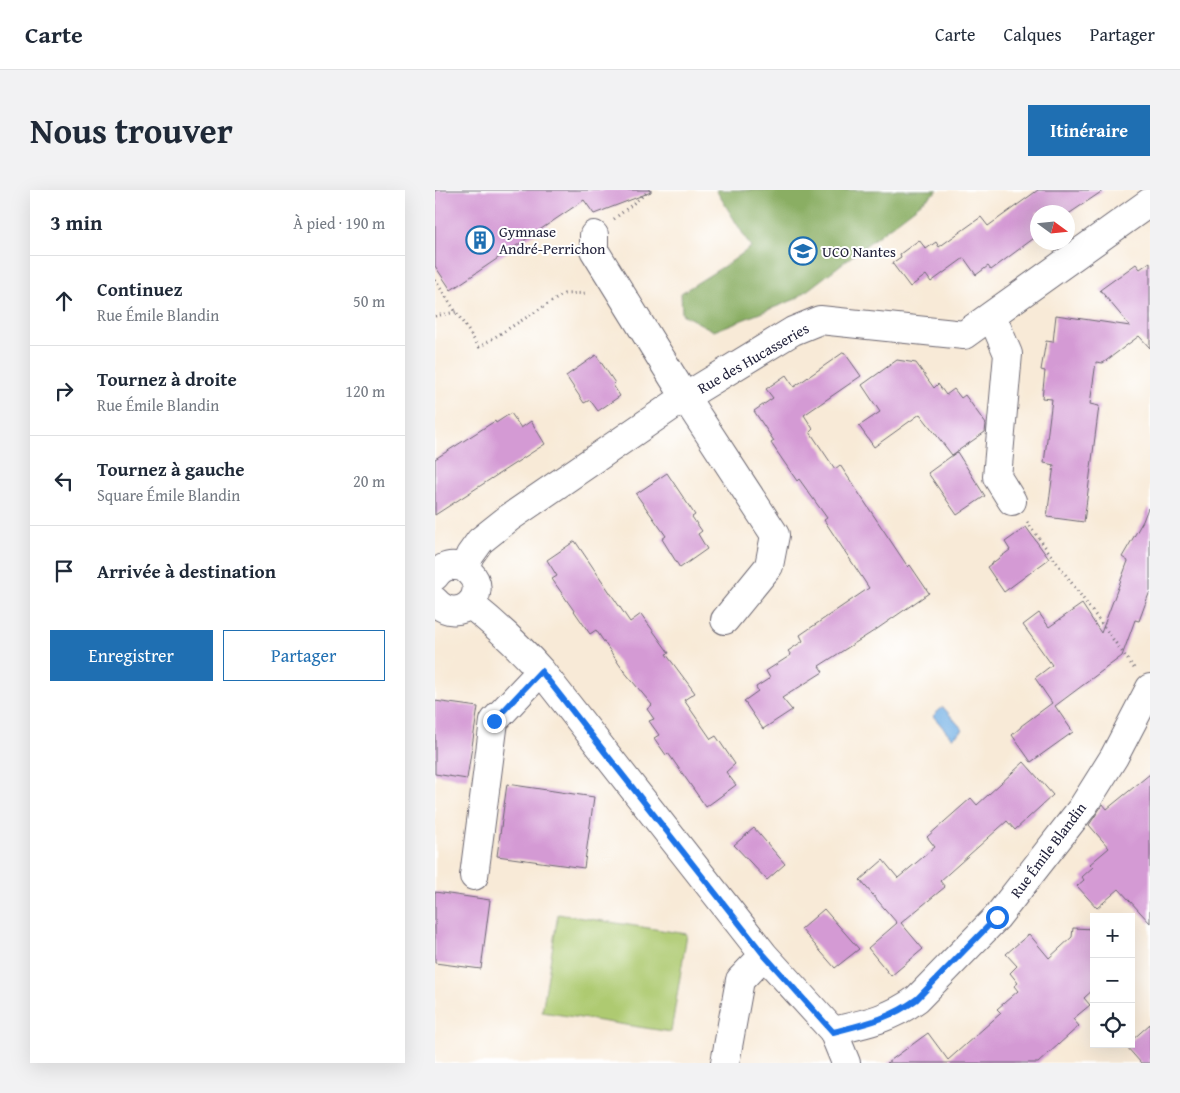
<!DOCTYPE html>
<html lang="fr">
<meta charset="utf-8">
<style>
:root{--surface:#fff;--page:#f2f2f3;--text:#1f2937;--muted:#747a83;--line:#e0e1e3;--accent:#1f6fb2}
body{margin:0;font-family:"Gentium Book Plus",serif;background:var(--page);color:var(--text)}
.controls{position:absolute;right:15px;bottom:15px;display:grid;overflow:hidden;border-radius:0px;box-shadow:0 5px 20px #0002}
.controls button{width:45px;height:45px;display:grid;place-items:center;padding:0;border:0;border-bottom:1px solid var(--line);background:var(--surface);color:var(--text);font:25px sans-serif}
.compass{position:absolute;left:595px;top:15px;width:45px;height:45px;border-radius:50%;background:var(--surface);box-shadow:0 5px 20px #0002;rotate:105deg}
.stop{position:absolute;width:15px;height:15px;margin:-11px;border:4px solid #1a73e8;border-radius:50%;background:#fff}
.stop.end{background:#1a73e8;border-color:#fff;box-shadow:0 1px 5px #0008}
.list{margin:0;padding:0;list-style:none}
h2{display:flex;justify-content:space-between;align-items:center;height:65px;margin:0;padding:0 20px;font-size:21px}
h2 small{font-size:16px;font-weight:400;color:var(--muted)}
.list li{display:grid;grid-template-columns:32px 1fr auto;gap:15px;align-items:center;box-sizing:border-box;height:90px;padding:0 20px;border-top:1px solid var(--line)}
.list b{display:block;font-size:19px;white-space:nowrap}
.list p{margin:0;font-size:16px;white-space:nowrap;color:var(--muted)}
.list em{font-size:16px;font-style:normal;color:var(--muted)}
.actions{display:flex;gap:10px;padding:15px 20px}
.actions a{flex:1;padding:11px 0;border:1px solid var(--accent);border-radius:0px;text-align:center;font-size:18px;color:var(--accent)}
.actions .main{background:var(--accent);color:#fff}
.icon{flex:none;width:28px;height:28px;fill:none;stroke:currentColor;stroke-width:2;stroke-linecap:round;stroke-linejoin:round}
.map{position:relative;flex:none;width:715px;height:873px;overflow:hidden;border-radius:0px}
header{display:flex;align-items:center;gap:30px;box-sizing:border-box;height:70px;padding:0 25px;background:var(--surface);border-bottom:1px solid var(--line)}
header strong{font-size:24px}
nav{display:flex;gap:28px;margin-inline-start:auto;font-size:18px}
.intro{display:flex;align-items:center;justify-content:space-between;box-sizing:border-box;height:120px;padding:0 30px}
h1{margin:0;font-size:35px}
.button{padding:12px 22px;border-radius:0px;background:var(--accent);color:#fff;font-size:18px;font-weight:700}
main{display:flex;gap:30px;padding:0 30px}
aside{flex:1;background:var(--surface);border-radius:0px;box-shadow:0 5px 20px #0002}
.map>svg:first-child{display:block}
.green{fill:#aeca71;stroke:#687656}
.forest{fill:#8aae63;stroke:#56684f}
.water{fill:#71afe4;stroke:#4a6890}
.building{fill:#d49ad4}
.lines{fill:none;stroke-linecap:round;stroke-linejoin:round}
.street-casing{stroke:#6d6872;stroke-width:30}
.path{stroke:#6d6872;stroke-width:3;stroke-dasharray:1 4;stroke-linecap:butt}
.street{stroke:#fff;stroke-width:28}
.route{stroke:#1a73e8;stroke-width:6}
.labels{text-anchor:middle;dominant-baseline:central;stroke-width:4;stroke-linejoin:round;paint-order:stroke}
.poi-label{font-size:15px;fill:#22223b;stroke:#fff;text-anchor:start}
.street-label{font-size:15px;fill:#22223b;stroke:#fff}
</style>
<header>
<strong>Carte</strong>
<nav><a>Carte</a><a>Calques</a><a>Partager</a></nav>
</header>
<div class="intro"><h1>Nous trouver</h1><a class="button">Itinéraire</a></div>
<main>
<aside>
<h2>3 min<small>À pied · 190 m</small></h2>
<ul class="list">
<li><svg class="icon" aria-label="ahead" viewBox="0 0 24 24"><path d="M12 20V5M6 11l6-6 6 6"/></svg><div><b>Continuez</b><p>Rue Émile Blandin</p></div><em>50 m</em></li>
<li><svg class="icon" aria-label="right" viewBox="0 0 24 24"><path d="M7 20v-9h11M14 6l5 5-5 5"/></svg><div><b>Tournez à droite</b><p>Rue Émile Blandin</p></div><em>120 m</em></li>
<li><svg class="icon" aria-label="left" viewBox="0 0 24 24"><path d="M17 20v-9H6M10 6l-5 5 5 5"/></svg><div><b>Tournez à gauche</b><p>Square Émile Blandin</p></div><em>20 m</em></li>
<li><svg class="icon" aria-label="arrive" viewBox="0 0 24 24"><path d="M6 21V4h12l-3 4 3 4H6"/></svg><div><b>Arrivée à destination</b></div></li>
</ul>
<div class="actions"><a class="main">Enregistrer</a><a>Partager</a></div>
</aside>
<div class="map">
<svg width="715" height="873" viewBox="0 0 715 873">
<rect width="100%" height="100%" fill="#fff"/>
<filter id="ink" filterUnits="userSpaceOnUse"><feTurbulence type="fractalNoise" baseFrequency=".02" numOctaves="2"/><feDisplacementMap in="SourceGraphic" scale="10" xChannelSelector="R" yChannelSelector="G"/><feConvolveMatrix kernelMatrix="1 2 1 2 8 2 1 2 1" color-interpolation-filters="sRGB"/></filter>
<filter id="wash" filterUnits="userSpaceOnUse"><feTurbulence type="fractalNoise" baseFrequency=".0096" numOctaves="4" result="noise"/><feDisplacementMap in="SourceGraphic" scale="20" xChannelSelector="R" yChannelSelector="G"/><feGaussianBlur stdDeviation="1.12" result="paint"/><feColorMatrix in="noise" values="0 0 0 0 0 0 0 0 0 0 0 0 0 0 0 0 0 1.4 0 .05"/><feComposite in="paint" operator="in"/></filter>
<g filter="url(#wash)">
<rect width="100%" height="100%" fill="#f8ead7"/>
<path class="green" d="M123 724 252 744 236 842 107 822Z"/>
<path class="forest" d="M281 0H398L399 3 402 0H503L361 109 279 141 247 124 246 103 297 71 316 57Z"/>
<path class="water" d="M508 517 528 540 517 548 498 526Z"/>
<g id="blocks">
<path class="building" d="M0 0H216V2L159 24 149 10 16 100 0 76Z
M603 0H669L632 25V22H602V46L556 80 553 76 541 85 529 68 496 92 491 85 475 97 457 73 466 67 465 64 484 50 491 59 501 52 504 57 546 27 553 36Z
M715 72V158L704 146 668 173 661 172 655 214 664 216 649 332 612 327 619 275 609 273 617 209 607 208 610 181 606 180 611 151 618 152 621 125 695 136 665 100 701 74 705 79Z
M409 162 426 186 369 225 378 239 375 242 400 279 405 275 473 377 475 375 494 403 442 439 384 476 388 482 347 508 357 520 328 539 309 511 323 501 321 497 335 488 331 481 356 465 353 461 368 451 365 445 434 398 389 330 392 328 364 289 362 291 336 253 339 251 319 221 338 208 331 199 351 185 359 197Z
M161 165 180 193 178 195 185 206 163 221 155 210 149 213 131 186Z
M462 170 481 173 499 198 503 194 511 205 519 199 526 208 530 205 551 234 550 242 517 265 485 224 439 257 424 236 445 222 427 195Z
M76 223 86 238 96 231 110 254 0 325V269L60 231 61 233Z
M522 262 550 306 522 325 493 283Z
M232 283 260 325 257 327 267 341 263 344 272 359 245 378 227 349 231 346 201 304Z
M713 318 715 319V401L704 431 700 430 687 466 620 516 638 542 596 572 577 545 586 537V536L617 513 600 488 617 475 588 435 604 423 614 437 647 414 666 443 693 371 687 367 708 331Z
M591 337 614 369 569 402 552 377 575 360 570 352Z
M140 351 195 432 206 424 234 463 231 464 260 503 249 510 276 549 281 546 300 574 291 582 301 595 271 617 233 563 231 565 219 548 224 545 214 531 219 529 212 519 217 515 188 480 161 440 155 444 117 389 122 386 112 370Z
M0 511 43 517 32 589 0 584Z
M589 572 618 605 580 640 572 631 505 691 510 697 466 733 488 759 456 786 433 758 462 733 425 690 448 670 463 688 500 657 492 647 536 608 542 615Z
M715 584V733L684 699 662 718 642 696 649 690 647 687 658 677 655 674 674 658 654 635 668 614 672 619Z
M72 594 159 607 149 678 62 666Z
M319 638 350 674 332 690 299 655Z
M0 702 55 710 46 779 0 773Z
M389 719 424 759 400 778 366 739Z
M638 738 659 739V799L649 808 655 815 638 829 644 836 603 873H452L493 843 513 870 566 823 562 819 583 801 579 796 583 793 575 783 582 776 571 764 594 744 614 768 637 747Z
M715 834V873H706L691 856 696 854V851Z"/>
</g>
</g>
<g filter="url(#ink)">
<use href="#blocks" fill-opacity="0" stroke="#6d6872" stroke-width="1"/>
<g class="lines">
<g class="street-casing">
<path id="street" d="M159 45V60L250 207 340 345 334 376 290 430
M557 126 573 164 562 287 577 311
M30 377 35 365 45 351 74 328 250 207 358 141 385 130 529 145 715 12
M0 386C5 379 12 375 20 376 27 376 30 378 34 382 57 404 23 437 0 411
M35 414C61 435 84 456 106 481L329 765 398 841 411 873
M39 686 59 531 106 481
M398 841C429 834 455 829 482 809L562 727 647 618 679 567 715 498
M290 873 305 790 329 765"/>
</g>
<path class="path" d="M179 29 215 0
M0 90 44 157 129 104 153 103
M0 126 21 122
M592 332 699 478"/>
<use href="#street" class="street"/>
</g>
</g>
<g class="lines" filter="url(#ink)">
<path class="route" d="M59 531 106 481 329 765 398 842C429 834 455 829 482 809L562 727"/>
</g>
<defs>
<g id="building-ring" transform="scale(1.4375)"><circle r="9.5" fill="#fff" stroke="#1f6fb2" stroke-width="1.5"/><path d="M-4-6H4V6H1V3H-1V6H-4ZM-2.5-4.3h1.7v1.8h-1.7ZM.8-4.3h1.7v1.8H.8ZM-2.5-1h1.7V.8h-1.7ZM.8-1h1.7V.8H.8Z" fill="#1f6fb2"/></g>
<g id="university-ring" transform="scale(1.4375)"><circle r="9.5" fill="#fff" stroke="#1f6fb2" stroke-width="1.5"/><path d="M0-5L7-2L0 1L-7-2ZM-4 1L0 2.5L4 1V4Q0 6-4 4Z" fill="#1f6fb2"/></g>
</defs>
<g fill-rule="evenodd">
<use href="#building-ring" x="45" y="50"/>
<use href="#university-ring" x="368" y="61"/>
</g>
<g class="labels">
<g class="poi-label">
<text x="64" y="41">Gymnase<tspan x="64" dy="17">André-Perrichon</tspan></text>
<text x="387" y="61">UCO Nantes</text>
</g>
<g class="street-label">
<text transform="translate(318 168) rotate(-30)">Rue des Hucasseries</text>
<text transform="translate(613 660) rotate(-53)">Rue Émile Blandin</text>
</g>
</g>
</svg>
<div class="controls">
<button>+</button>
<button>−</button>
<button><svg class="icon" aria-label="locate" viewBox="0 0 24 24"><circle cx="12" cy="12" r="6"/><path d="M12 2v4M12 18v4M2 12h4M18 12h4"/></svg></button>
</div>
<svg class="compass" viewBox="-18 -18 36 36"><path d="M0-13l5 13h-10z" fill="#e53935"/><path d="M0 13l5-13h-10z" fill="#747a83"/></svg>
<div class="stop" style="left:562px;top:727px"></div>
<div class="stop end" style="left:59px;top:531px"></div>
</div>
</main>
